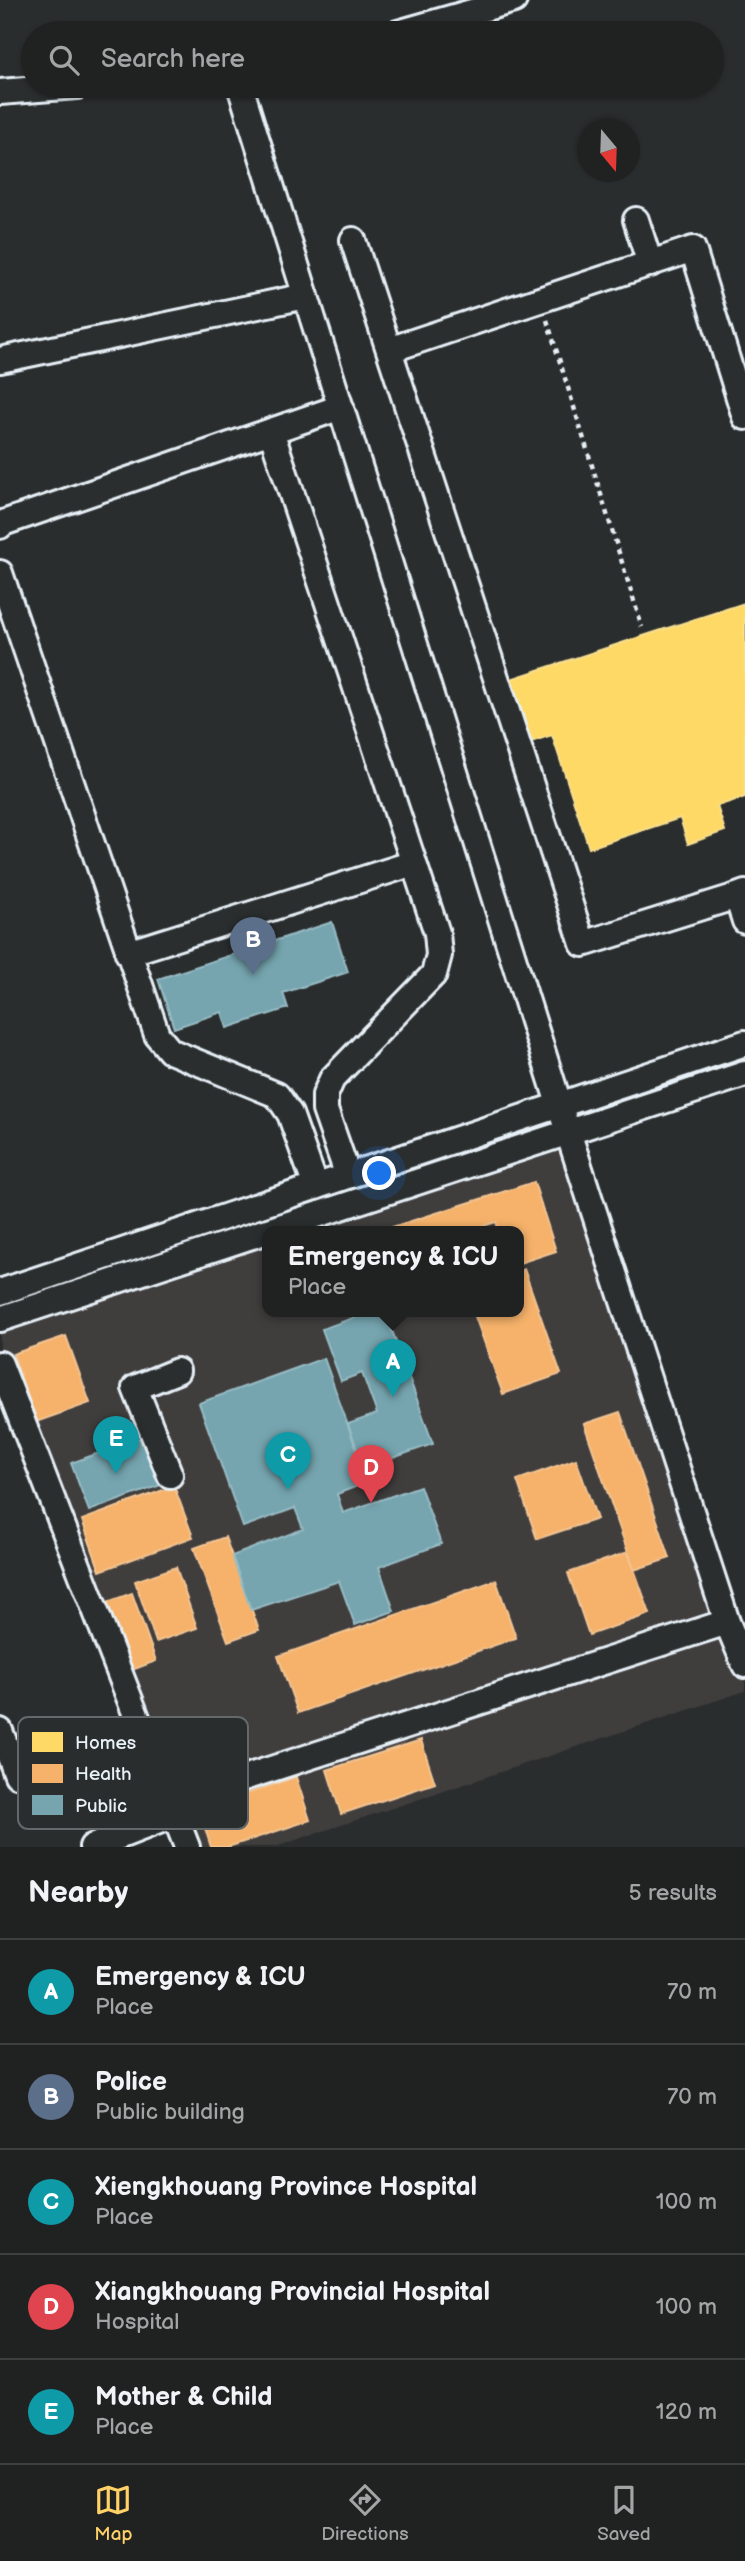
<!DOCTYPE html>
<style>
:root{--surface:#202222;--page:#282a2a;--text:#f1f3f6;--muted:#a2a4a5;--line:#3d3f40;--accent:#ffd166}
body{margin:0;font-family:"Balsamiq Sans",sans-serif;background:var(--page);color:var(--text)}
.compass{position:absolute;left:577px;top:119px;width:63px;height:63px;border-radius:50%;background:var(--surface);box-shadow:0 2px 5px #0004;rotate:161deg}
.you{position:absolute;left:380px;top:1174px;width:24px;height:24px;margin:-18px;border:5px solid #fff;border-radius:50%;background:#1a73e8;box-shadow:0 0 0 10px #1a73e833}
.badge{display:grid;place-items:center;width:46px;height:46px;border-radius:50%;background:var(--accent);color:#fff;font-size:23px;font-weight:700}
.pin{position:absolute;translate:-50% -58px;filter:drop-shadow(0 2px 4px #0008)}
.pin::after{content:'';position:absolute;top:37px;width:24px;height:21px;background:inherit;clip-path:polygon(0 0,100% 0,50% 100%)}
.popup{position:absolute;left:262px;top:1226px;width:262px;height:91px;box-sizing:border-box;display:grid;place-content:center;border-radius:14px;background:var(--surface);filter:drop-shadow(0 2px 5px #0005);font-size:23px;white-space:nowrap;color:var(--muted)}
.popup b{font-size:26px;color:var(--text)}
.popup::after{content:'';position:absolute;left:50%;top:100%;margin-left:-14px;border:14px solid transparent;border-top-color:var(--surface)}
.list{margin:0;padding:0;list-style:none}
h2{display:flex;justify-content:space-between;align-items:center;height:91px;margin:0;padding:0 28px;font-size:30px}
h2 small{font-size:23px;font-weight:400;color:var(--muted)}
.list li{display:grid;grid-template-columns:46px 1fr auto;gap:21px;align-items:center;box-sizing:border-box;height:105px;padding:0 28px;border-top:2px solid var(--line)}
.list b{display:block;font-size:26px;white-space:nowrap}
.list p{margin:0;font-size:23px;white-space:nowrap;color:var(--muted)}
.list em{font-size:23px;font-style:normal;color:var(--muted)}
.icon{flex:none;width:38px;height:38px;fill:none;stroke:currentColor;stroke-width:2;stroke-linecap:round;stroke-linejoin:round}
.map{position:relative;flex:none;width:745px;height:1847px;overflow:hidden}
.search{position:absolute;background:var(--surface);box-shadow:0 2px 5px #0004;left:21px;right:21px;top:21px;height:77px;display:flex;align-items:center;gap:18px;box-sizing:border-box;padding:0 24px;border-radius:38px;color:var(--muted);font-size:26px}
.sheet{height:616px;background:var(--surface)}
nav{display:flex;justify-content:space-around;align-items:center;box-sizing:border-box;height:98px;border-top:2px solid var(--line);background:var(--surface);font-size:19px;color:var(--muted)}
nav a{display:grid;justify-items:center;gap:4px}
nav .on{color:var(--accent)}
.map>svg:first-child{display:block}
.built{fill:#403d3d}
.homes{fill:#ffd966;stroke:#f8e092;stroke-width:2}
.health{fill:#f6b26b;stroke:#f2c595;stroke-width:2}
.public{fill:#76a5af;stroke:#98bcc5;stroke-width:2}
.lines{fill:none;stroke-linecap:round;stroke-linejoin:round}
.minor-casing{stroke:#e8f1f8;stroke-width:30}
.path{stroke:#e8f1f8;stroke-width:4.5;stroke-dasharray:5 5;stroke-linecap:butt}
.minor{stroke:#2a2d2e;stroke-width:24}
.key{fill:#2a2d2e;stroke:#63686b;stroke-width:2}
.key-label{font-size:19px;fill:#e8f1f8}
</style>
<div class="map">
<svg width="745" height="1847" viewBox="0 0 745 1847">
<rect width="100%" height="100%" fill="#2a2d2e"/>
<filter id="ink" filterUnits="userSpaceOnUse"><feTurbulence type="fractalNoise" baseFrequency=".0143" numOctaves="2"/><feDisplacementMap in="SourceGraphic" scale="14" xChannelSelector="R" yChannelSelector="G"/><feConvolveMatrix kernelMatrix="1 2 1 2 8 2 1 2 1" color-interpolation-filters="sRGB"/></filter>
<g filter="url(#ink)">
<path class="built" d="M569 1132 745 1665V1691L275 1847H187L0 1364V1319L267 1231V1311H519V1231H268Z"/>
<path class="homes" d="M745 603V797L717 806 725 831 688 844 680 818 589 848 552 735 531 742 511 679Z"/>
<path class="health" d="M534 1182 556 1251 519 1263V1231H499L496 1222 468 1231 386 1229Z
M524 1269 561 1374 503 1394 473 1311H519V1271Z
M66 1336 90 1403 36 1422 13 1354Z
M620 1412 670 1558 634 1570 584 1424Z
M576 1459 597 1519 537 1539 517 1480Z
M174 1486 193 1537 100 1571 82 1520Z
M225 1537 259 1630 228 1641 194 1548Z
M628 1552 650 1614 589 1635 568 1573Z
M176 1567 197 1628 156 1642 135 1581Z
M496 1580 516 1638 298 1713 278 1656Z
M132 1593 156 1661 132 1670 107 1602Z
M421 1740 435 1783 341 1814 327 1770Z
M296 1777 310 1820 228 1847H211L199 1810Z"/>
<path class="public" d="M332 922 348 972 283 993 288 1008 227 1028 222 1012 174 1028 158 979Z
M372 1311H385L433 1444 364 1468 348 1424 377 1414 362 1373 341 1381 322 1329Z
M324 1358 368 1482 337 1494 343 1513 420 1486 441 1544 379 1567 394 1611 355 1625 339 1581 251 1610 232 1556 303 1529 295 1508 243 1527 199 1403Z
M143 1437 161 1485 89 1511 71 1463Z"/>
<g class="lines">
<g class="minor-casing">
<path id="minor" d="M398 33 514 0
M240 86 559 1104 727 1622 745 1665
M0 92 77 86
M636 220 650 264
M353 240 583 944 737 896
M389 350 693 249 745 417
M0 360 306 296
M271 431 437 933 439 955 434 974 332 1079 325 1095V1110L348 1176
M0 526 3 523 341 407
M0 573 157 1035 170 1051 277 1095 290 1114 316 1187
M745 893 737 896 745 921
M128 953 414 863
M268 1231 745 1074
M0 1292 745 1043
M0 1319 267 1231
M0 1364 187 1847
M170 1475 135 1388 177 1371
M0 1731 17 1775
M169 1802 727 1622
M92 1847 174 1815"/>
</g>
<path class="path" d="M547 320 642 627"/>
<use href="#minor" class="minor"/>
</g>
</g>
<rect x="18" y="1717" width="230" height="112" rx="10" class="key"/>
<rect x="32" y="1732" width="31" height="20" fill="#ffd966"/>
<rect x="32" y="1764" width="31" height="19" fill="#f6b26b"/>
<rect x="32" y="1795" width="31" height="20" fill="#76a5af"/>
<g class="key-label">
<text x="75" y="1749">Homes</text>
<text x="75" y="1780">Health</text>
<text x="75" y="1812">Public</text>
</g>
</svg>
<svg class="compass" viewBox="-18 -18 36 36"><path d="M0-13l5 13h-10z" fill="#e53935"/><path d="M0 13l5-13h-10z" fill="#a2a4a5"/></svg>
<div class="you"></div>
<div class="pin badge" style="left:393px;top:1397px;background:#0f9aa8">A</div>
<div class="popup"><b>Emergency &amp; ICU</b>Place</div>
<div class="pin badge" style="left:253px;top:975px;background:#5c6f8a">B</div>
<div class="pin badge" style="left:288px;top:1490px;background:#0f9aa8">C</div>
<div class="pin badge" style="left:371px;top:1503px;background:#e0444e">D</div>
<div class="pin badge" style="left:116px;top:1474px;background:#0f9aa8">E</div>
<div class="search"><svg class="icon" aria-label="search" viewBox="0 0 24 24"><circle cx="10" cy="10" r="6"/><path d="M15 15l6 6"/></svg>Search here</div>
</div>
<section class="sheet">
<h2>Nearby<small>5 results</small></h2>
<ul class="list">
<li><span class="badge" style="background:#0f9aa8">A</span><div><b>Emergency &amp; ICU</b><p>Place</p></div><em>70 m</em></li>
<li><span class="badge" style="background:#5c6f8a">B</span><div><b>Police</b><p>Public building</p></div><em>70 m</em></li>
<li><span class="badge" style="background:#0f9aa8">C</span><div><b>Xiengkhouang Province Hospital</b><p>Place</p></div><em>100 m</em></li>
<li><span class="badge" style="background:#e0444e">D</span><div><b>Xiangkhouang Provincial Hospital</b><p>Hospital</p></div><em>100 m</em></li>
<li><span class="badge" style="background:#0f9aa8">E</span><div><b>Mother &amp; Child</b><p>Place</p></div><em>120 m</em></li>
</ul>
</section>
<nav>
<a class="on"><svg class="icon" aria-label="map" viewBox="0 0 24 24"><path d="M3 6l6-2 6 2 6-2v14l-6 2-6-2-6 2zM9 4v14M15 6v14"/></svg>Map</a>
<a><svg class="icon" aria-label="directions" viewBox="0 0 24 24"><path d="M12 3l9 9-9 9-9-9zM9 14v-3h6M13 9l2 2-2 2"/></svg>Directions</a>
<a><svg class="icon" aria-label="saved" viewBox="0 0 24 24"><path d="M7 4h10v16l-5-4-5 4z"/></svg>Saved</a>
</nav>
